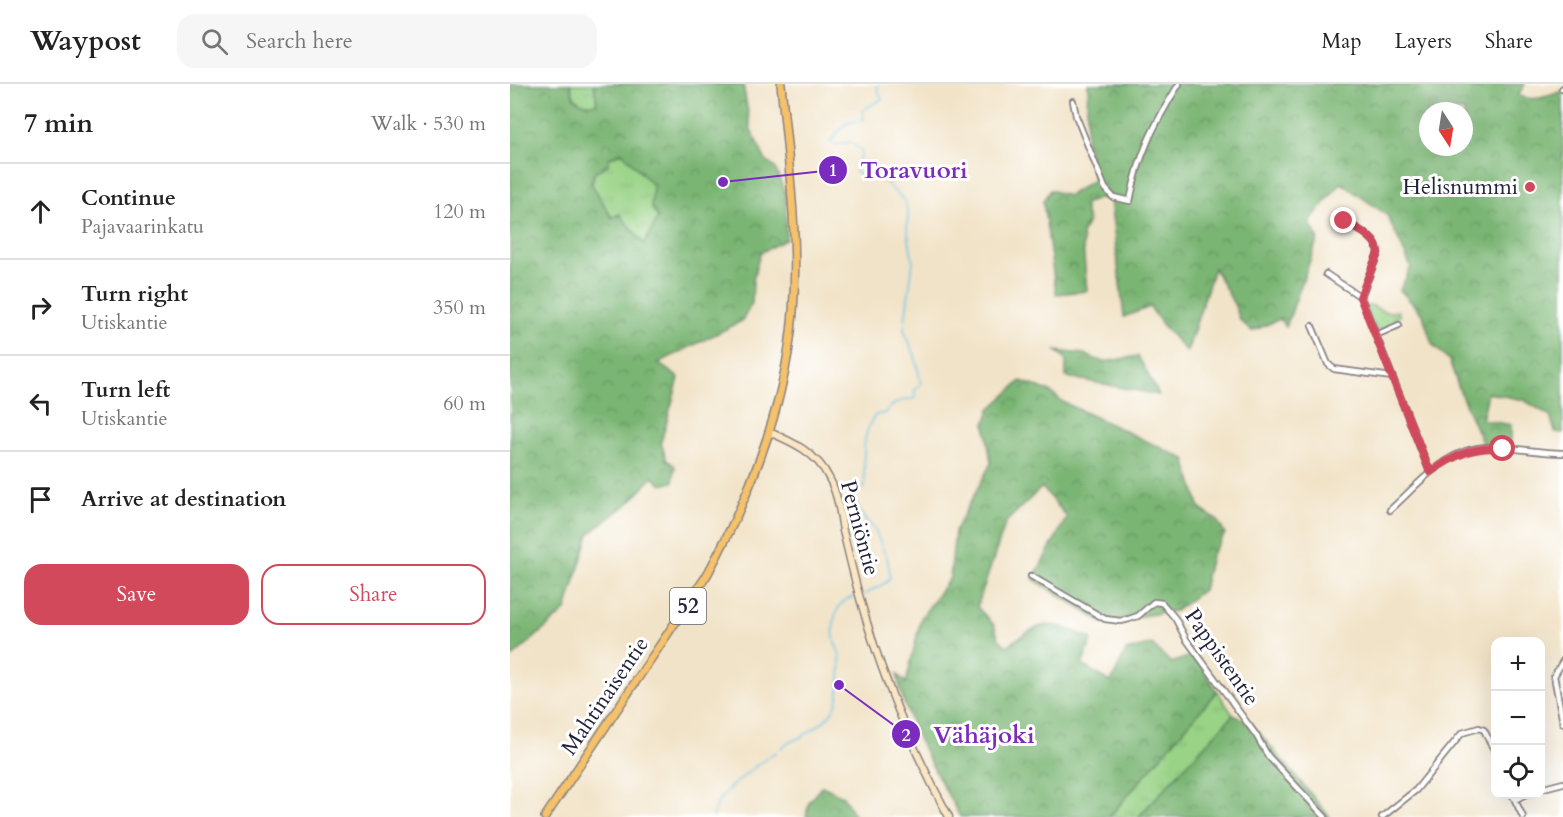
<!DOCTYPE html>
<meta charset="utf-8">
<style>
:root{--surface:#fff;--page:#f6f6f6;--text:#222;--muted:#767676;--line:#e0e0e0;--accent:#d1495b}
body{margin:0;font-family:Cardo,serif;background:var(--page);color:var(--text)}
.controls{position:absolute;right:18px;bottom:18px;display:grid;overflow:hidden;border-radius:12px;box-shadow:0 6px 24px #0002}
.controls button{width:54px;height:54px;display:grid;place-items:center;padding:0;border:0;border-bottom:2px solid var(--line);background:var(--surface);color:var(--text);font:30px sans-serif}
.compass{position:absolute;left:909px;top:18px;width:54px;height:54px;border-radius:50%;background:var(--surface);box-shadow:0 6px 24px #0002;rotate:168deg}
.stop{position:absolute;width:18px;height:18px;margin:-14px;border:4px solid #d1495b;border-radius:50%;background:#fff}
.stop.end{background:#d1495b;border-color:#fff;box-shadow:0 2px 6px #0008}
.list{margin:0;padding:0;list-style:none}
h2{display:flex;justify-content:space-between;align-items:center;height:78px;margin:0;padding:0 24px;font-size:26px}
h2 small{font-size:20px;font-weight:400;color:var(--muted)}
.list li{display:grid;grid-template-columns:39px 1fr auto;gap:18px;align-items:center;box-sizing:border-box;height:96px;padding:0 24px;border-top:2px solid var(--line)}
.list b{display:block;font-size:22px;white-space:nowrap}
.list p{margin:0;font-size:20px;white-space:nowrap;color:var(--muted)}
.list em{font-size:20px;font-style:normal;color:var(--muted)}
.actions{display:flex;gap:12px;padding:18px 24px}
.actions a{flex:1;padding:14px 0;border:2px solid var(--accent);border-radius:18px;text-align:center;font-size:21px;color:var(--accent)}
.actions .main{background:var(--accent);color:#fff}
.icon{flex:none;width:33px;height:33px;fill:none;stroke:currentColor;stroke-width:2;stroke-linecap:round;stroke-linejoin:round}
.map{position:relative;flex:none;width:1053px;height:733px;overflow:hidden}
header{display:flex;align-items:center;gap:36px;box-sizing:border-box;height:84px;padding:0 30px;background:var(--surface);border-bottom:2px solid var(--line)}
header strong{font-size:28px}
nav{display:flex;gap:33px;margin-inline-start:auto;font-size:21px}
.search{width:420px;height:54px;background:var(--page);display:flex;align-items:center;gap:15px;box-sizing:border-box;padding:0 21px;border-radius:18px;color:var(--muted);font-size:22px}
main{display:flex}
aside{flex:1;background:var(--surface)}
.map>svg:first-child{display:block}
.grass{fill:url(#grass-tufts);stroke:#5e7a60;stroke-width:1.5}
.forest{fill:url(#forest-crowns);stroke:#4e6c57;stroke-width:1.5;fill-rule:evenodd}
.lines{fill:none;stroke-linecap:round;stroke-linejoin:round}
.stream{stroke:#63c0e1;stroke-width:1.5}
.minor-casing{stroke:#8a8281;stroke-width:8}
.secondary-casing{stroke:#8a8281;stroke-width:9}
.primary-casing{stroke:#8a8281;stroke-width:10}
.minor{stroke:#fff;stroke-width:4.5}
.secondary{stroke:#fbe6c4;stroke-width:6}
.primary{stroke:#f5c16b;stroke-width:7}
.route{stroke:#d1495b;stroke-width:8}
.poi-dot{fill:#d1495b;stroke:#fff;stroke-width:2}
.labels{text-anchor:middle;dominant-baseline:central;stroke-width:6;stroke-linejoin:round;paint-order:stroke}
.shield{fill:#fff;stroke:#646476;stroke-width:1.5}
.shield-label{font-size:21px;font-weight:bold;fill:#22223b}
.poi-label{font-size:22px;fill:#22223b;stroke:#fff;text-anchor:end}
.street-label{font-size:22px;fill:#22223b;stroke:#fff}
.leader{fill:none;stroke:#7b2cbf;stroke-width:2}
.callout-dot{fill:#7b2cbf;stroke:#fff;stroke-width:2}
.mark-label{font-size:18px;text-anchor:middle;font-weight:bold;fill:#fff}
.callout-label{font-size:24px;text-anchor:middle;font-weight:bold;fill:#7b2cbf;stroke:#fff;stroke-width:6;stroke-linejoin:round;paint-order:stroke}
</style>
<header>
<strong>Waypost</strong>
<div class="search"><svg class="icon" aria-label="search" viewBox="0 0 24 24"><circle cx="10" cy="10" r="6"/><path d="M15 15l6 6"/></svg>Search here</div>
<nav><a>Map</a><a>Layers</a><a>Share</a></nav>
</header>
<main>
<aside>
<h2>7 min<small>Walk · 530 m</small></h2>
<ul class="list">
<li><svg class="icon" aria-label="ahead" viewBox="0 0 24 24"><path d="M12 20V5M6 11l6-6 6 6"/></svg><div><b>Continue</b><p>Pajavaarinkatu</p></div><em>120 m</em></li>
<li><svg class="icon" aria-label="right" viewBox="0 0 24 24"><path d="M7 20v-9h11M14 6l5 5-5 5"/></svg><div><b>Turn right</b><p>Utiskantie</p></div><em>350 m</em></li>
<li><svg class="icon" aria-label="left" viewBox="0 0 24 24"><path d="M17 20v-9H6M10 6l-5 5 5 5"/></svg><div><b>Turn left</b><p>Utiskantie</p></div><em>60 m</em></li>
<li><svg class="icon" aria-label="arrive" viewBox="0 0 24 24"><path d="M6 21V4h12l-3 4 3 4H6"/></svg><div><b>Arrive at destination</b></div></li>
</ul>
<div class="actions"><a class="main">Save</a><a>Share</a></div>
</aside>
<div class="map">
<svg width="1053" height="733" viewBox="0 0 1053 733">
<defs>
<pattern id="grass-tufts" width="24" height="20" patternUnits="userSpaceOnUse" patternTransform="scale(1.5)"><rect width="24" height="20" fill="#99d386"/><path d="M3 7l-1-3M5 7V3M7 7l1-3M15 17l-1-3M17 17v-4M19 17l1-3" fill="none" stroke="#84b575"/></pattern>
<pattern id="forest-crowns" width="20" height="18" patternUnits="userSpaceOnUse" patternTransform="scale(1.5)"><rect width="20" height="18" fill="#7ab573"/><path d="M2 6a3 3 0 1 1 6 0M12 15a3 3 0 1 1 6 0" fill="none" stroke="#649360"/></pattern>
</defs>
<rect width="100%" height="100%" fill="#fff"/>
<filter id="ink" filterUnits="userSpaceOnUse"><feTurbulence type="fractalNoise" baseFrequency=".0167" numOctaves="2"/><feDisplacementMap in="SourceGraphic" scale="12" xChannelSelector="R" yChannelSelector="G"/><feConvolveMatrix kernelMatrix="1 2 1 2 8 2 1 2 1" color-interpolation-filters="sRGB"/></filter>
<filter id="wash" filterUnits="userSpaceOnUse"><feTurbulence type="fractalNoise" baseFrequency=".008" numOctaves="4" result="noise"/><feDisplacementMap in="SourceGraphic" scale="24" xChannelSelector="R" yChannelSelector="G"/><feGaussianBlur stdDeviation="1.35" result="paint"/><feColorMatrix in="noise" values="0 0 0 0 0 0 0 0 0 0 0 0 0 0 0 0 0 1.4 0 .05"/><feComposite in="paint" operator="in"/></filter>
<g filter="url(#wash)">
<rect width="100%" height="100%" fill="#f1e3c7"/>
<path class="grass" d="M60 0H84L87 20C71 23 63 16 60 0Z
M112 68 161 115 134 161 109 130 102 134 81 99 85 88 98 80 99 74Z
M860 221C870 225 876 231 888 227L890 232 885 234 887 240 866 248 856 222Z
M707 607 723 631 628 733H599Z"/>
<path class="forest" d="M0 0H60L64 14C71 20 78 22 87 19L84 0H233L241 46 256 77 265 84 276 111V155L250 169 243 196 242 219 232 237 148 279 169 294 151 358 156 375 165 382 163 398 152 401 143 393 120 418 79 450 56 526 0 575ZM112 68 143 102 141 123 148 134 134 160 109 130 102 134 81 99 85 88 98 80 99 74Z
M578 0H1015L1008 11C1022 19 1039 12 1053 7V349L1045 348 1040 332 1014 316 978 309 972 336 1001 341V363L973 360 952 313 939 276 922 260 913 231 890 206 901 183 877 131 831 99 799 138 808 154 776 243 770 235 742 247 730 236 725 222 704 184 677 268 655 244 640 223 614 233 600 115 590 114 574 120 578 138 572 150 577 207 546 210 533 117 540 106 558 112 584 96 576 59ZM918 27H954V63H918Z
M546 267 574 270 593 278 628 272 649 311 556 293V275Z
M511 297 539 307 553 318 675 375 690 425 707 436 715 450 701 471 693 506 665 527 591 538 523 495 557 433 532 403 496 438 467 523 484 541 489 555 497 562C535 534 541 537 582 555L572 581 601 598 616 567 642 560 661 579 684 571 707 607 599 733H450C426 687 396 642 387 590L396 599 411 534 440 494 445 447 481 379 475 340 480 325Z
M723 631 741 639 820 733H628Z
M312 702 333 712 345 733H296L299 718Z"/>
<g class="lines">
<path class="stream" d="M369 0 367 4 372 15 353 26 354 35 335 40 320 58 325 61 340 58 352 67C351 75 346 79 345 87L349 91 375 98 395 117 398 130 397 143 403 178 395 237
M355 510 377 498 380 493 378 477 365 446 353 433 344 415 346 409 355 403C354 377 350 352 365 331L375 329C382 320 393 314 404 315L406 311 404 307 411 300 405 272 394 246 395 241
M271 664C277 658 284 657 291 653 306 643 324 634 328 614 330 601 331 586 330 572 330 567 326 564 325 559 321 543 324 516 344 513
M203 733C206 713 220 704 235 691 245 683 254 675 266 668"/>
</g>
</g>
<g filter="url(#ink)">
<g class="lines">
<g class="minor-casing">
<path id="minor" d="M1052 5 1053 4
M563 17 566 32 595 104 603 113 620 117C629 69 644 41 669 0
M834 137C846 145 868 153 868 169L851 213 920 388
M816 190 851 213
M802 242 818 280 824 285 882 293
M866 251 889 241
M880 426C908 401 937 363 979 363 1004 363 1028 369 1053 369
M521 492 595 535 611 537 619 535 628 532 644 518 652 519 665 534 676 555 746 651 758 672 815 733
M1053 577 1044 592 1053 639
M1030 705 1053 699
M1002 710 1013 733
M1005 716 1016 710
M872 733 906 706 952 649 969 644 974 646 986 670"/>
</g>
<g class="secondary-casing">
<path id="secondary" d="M259 348C283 358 307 369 319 394 328 410 330 429 333 447 339 471 344 494 351 518 372 593 402 665 439 733"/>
</g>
<g class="primary-casing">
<path id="primary" d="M35 733 197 491C241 410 276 321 283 228 289 151 278 76 271 0"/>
</g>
<use href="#minor" class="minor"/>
<use href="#secondary" class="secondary"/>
<use href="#primary" class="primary"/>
</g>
</g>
<g class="lines" filter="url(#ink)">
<path class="route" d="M834 137C846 145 868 153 868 169L850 213 920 388C944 372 964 361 993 365"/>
</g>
<circle class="poi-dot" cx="1020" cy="103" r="6"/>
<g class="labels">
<rect class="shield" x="160" y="504" width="36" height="36" rx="4.5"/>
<g class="shield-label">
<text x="178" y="522">52</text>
</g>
<g class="poi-label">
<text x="1008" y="103">Helisnummi</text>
</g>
<g class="street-label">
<text transform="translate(350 444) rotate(75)">Perniöntie</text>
<text transform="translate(712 573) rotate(55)">Pappistentie</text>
<text transform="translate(95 612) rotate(-56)">Mahtinaisentie</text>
</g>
</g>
<path class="leader" d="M213 98L323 86M329 601L396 650"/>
<g class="callout-dot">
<circle cx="213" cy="98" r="6"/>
<circle cx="329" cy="601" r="6"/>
<circle cx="323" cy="86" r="15"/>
<circle cx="396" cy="650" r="15"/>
</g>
<g class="mark-label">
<text x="323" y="92">1</text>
<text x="396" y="657">2</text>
</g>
<g class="callout-label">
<text x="404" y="94">Toravuori</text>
<text x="474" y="659">Vähäjoki</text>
</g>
</svg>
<div class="controls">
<button>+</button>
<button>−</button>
<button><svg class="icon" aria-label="locate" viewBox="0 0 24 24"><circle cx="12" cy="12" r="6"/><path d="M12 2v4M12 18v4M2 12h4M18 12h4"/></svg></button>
</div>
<svg class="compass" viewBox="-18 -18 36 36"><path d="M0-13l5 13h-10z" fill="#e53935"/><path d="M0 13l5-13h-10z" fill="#767676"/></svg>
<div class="stop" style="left:993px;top:365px"></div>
<div class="stop end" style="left:834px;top:137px"></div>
</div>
</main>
